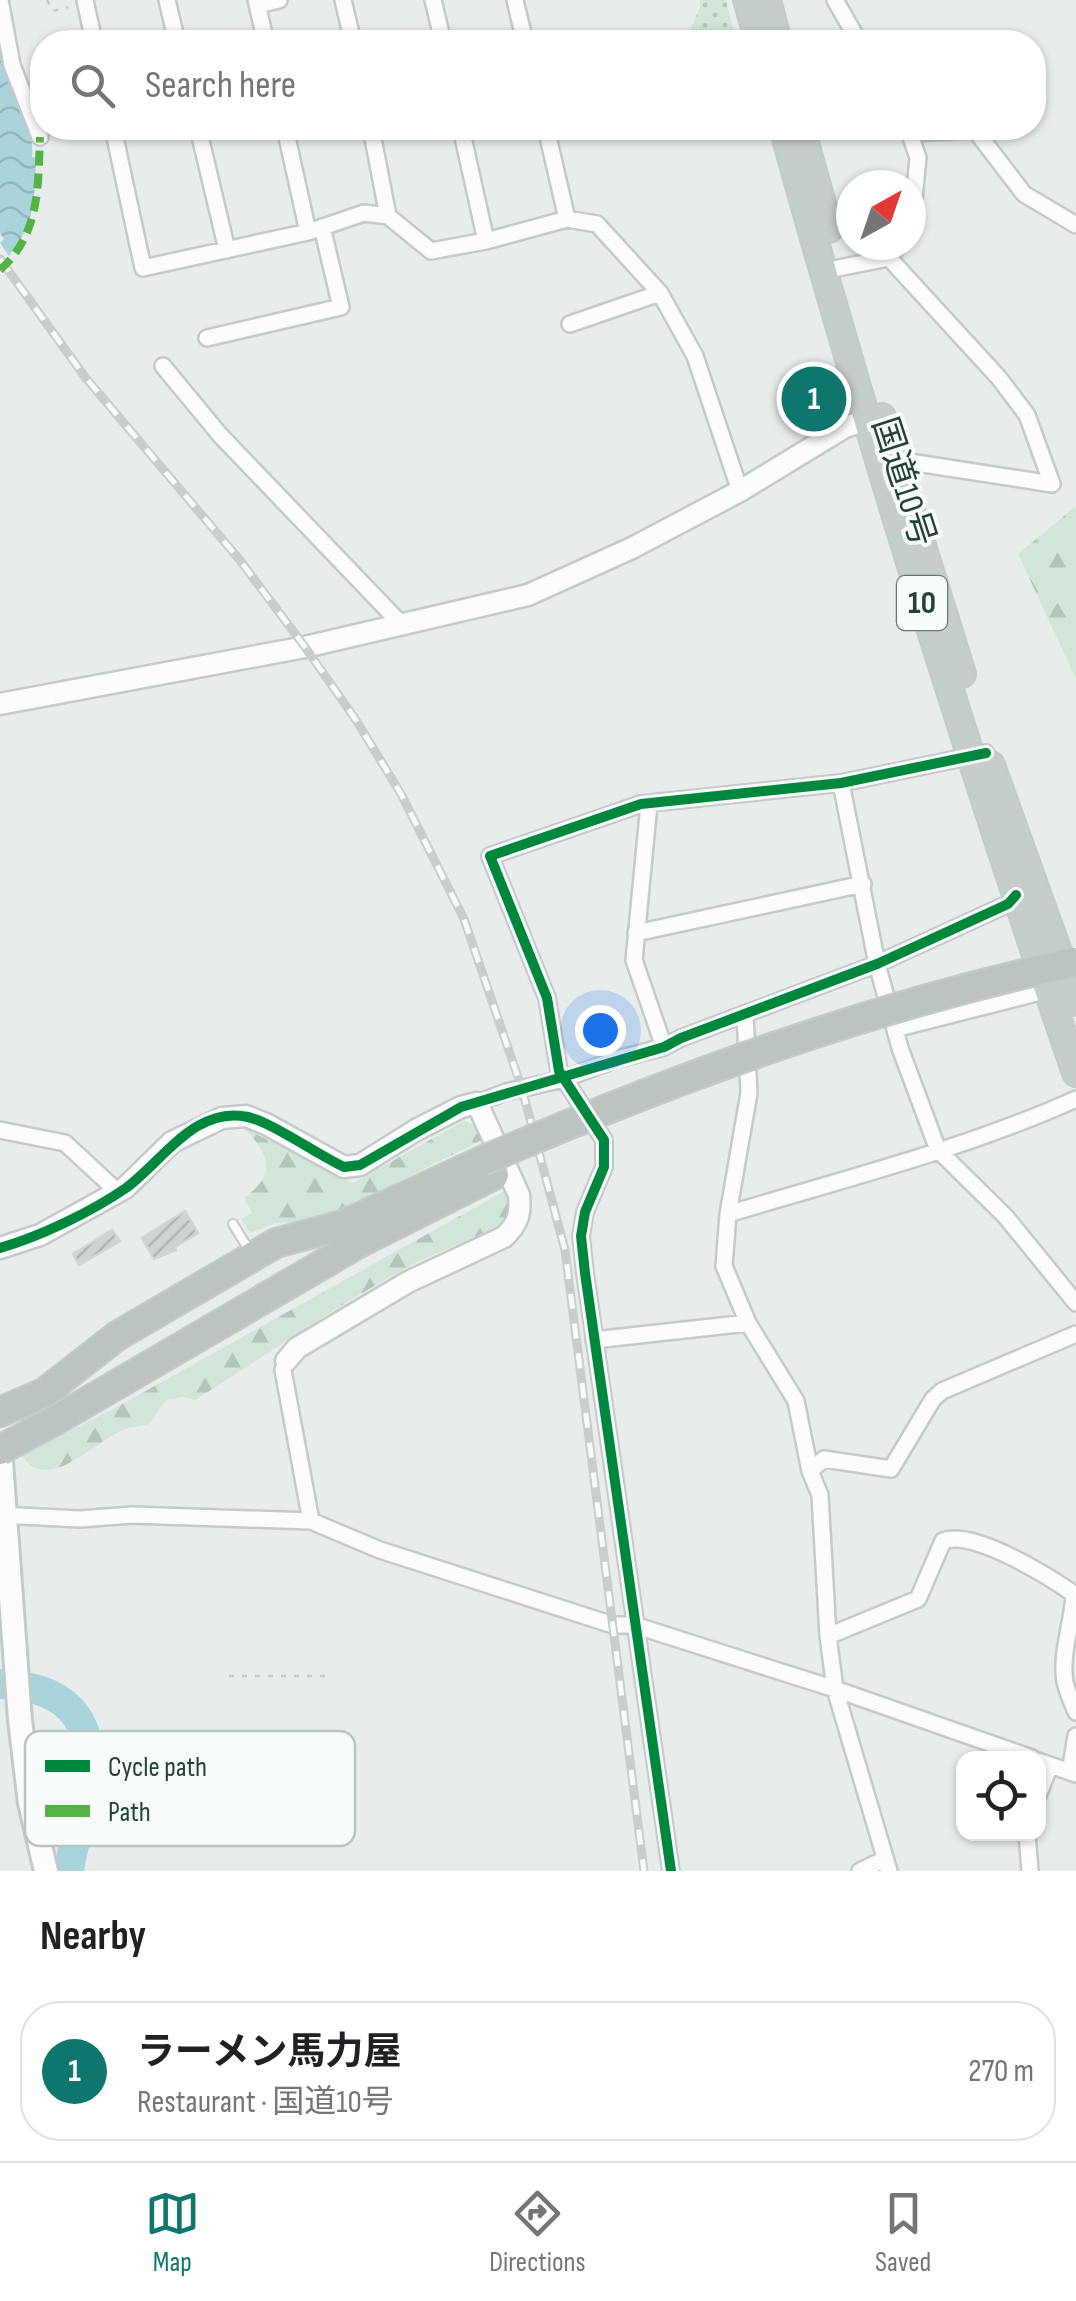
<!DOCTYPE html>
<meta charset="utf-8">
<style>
:root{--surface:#fff;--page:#f2f2f2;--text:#202124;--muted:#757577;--line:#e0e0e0;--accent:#0f766e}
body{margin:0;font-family:"Sofia Sans Condensed","Noto Sans JP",sans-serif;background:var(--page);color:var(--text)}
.controls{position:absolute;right:30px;bottom:30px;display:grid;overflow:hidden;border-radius:20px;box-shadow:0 2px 8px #0004}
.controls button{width:90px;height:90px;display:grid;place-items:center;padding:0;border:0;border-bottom:2px solid var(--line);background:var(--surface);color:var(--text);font:50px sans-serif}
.compass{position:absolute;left:836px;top:170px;width:90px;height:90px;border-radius:50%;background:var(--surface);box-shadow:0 2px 8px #0004;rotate:40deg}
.you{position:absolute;left:600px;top:1030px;width:35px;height:35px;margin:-25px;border:8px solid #fff;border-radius:50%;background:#1a73e8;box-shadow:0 0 0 15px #1a73e833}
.badge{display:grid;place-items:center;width:65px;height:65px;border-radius:50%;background:var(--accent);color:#fff;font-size:32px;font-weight:700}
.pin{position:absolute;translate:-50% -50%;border:5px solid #fff;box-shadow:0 2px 10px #0006}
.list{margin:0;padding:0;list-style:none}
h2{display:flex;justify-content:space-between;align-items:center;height:130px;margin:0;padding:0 40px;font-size:42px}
h2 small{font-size:32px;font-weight:400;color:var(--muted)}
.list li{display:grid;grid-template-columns:65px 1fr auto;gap:30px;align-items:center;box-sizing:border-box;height:140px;margin:0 20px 20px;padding:0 20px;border:2px solid var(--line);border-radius:40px}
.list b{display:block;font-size:38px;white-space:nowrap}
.list p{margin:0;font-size:32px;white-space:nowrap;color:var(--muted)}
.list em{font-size:32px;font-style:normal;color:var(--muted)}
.icon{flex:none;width:55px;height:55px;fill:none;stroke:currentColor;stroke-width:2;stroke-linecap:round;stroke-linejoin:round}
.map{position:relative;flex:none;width:1076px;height:1871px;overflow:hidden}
.search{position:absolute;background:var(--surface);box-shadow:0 2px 8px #0004;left:30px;right:30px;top:30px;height:110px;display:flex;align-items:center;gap:25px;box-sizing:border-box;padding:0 35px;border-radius:40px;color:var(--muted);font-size:38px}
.sheet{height:290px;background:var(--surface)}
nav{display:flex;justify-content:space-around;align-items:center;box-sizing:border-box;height:140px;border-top:2px solid var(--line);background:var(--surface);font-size:28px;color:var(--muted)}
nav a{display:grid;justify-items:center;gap:5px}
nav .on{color:var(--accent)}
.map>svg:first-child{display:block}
.grass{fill:url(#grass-dots)}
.forest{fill:url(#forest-firs)}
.water{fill:url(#water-waves)}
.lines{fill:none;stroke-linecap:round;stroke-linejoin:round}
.river{stroke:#a9d4db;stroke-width:30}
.building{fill:url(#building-hatch);stroke:#d1d6d4;stroke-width:2.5}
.service-casing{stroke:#c5cac8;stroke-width:12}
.minor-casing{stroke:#c5cac8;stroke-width:20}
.tertiary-casing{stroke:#c5cac8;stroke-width:25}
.secondary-casing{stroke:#c3cbc8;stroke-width:28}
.trunk-casing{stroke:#c3ccc9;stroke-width:30}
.motorway-casing{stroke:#c3ccc9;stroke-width:32}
.path{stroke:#c3ccca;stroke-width:2.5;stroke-dasharray:5 8;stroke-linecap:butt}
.service{stroke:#fcfcfc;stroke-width:8}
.minor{stroke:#fcfcfc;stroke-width:15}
.tertiary{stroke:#fcfcfc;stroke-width:20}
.secondary{stroke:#fcfcfc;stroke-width:22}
.trunk{stroke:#c6cecc;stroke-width:25}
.motorway{stroke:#bcc4c2;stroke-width:28}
.rail-casing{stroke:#c9cdcc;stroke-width:9}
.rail{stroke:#f7fbf9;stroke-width:5;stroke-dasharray:15;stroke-linecap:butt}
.motorway-bridge-casing{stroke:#c3ccc9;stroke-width:32;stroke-linecap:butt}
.motorway-bridge{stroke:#bcc4c2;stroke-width:28}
.quiet{stroke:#55b346;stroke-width:8;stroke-dasharray:15 8;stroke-linecap:butt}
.cycleway-casing{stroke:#f7fbf9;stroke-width:16}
.cycleway{stroke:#00873e;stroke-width:10}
.labels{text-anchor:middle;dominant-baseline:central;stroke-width:8;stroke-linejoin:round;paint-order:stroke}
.shield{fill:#f7fbf9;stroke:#637a73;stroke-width:2.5}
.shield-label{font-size:32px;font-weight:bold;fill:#24423a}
.street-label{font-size:35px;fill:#24423a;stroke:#f7fbf9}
.key{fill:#f7fbf9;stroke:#b8c4c0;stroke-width:2.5}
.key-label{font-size:28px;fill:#24423a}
</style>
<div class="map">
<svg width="1076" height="1871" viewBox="0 0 1076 1871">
<defs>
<pattern id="grass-dots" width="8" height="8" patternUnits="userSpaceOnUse" patternTransform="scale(2.5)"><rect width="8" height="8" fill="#d1e6d8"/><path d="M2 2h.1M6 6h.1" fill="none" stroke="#b3c6ba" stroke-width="1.8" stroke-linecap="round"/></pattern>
<pattern id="forest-firs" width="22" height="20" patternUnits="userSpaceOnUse" patternTransform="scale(2.5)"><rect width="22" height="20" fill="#d1e6d8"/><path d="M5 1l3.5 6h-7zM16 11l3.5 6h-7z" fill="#b3c6ba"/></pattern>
<pattern id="water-waves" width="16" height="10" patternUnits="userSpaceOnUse" patternTransform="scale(2.5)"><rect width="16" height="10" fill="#a9d4db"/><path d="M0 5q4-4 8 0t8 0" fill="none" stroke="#91b7bd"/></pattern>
<pattern id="building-hatch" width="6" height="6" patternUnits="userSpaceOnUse" patternTransform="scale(2.5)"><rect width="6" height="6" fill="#cfd4d2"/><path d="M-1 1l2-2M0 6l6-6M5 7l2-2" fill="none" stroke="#b2b7b5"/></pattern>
</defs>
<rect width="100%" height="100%" fill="#e8edeb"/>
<path class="grass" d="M700 0H726L735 37 685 42 701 5Z"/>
<path class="forest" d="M1076 506V679L1018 554Z
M464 1121 475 1125 482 1140 318 1222 275 1223 250 1233 241 1219 252 1213 244 1198C278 1173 269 1154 244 1128L353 1183Z
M508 1189 512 1211 507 1220C478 1239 441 1249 410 1266 335 1306 267 1355 195 1400L182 1397 166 1400 149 1424C141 1426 132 1427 125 1429 94 1441 44 1499 20 1452L36 1443 44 1444 115 1408Z"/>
<path class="water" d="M0 44C7 82 36 119 32 157L36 158C34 200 36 222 9 256L0 243 4 239 0 233Z"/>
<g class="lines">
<path class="river" d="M0 1684C76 1687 100 1729 85 1801 80 1825 72 1847 69 1871"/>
</g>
<path class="building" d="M185 1211 198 1233 175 1247 176 1250 154 1259 142 1238Z
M112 1230 120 1241 79 1265 73 1254Z"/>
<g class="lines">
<g class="service-casing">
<path id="service" d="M233 1224 249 1250"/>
</g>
<g class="minor-casing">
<path id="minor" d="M0 0 12 65 40 137
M85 0 94 42
M167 0 177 42
M256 0 266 42
M343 0 353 42
M433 0 443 42
M515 0 525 42
M835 0 859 42
M258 5 279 0
M113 128 143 268 308 232 364 213 388 216 431 251 486 241 567 219 597 224 660 293 695 356 740 491
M198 128 227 250
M285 128 308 232
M371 128 388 216
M461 128 486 241
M546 128 567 219
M908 128 918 158 911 228
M912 133 975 130 1024 194 1076 225
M889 258 999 378 1027 415 1052 484 897 460
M823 271 889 258 899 245
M570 324 660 293
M207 338 341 307 322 227
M163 366 220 435 402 625
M841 783 877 964 900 1048 938 1150 1005 1216 1076 1303
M649 804 634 960 664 1047
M636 933 863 884
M745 1015 749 1093 728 1214 724 1266 748 1323 796 1401 810 1471 820 1495 828 1636 835 1689 889 1871
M895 1029 1048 990
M477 1103 506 1092 564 1079 617 1059 664 1047 681 1038 877 964 1008 904 1016 895
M0 1130 65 1143 118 1192
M728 1214C844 1179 965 1149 1076 1099
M594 1340 748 1323
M286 1361 283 1370 311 1521
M810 1471 824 1459 891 1469 933 1399 942 1391 1076 1334
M0 1515 80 1519 132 1515 311 1521 380 1550 613 1625H634L835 1689 1032 1758
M828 1636 918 1599 943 1541C973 1529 1048 1576 1074 1594 1073 1622 1060 1654 1065 1682 1067 1692 1072 1702 1076 1712
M1038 1761 1076 1774
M1070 1772 1076 1736
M1038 1796 1050 1765
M1027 1834 1030 1871
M671 1871 585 1273 581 1236 585 1212 604 1167V1140L559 1071 547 998 490 856 641 804 841 783 986 753
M860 1871 885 1859"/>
</g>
<g class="tertiary-casing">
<path id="tertiary" d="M0 704 305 647 528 595 632 548 740 491 845 427 880 416
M0 1248 40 1235 125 1188 172 1142 222 1118 246 1116 266 1124 344 1167 360 1165 416 1130 461 1107 477 1103 519 1195C521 1214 518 1224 504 1237L408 1282 297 1348 286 1361"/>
</g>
<g class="secondary-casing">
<path id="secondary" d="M0 1448 20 1720 30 1803 46 1871"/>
</g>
<g class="trunk-casing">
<path id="trunk" d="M747 0 759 42
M767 0 778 42
M783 128C871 446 969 761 1076 1073
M801 128 829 229
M882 417 962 674
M991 765 1076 1002"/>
</g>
<g class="motorway-casing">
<path id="motorway" d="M0 1412 44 1393 117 1336 276 1243 343 1225 482 1161
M36 1428 56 1420 359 1243 494 1175"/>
</g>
<path class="path" d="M47 0 53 11 68 7
M229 1676H327"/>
<use href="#service" class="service"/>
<use href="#minor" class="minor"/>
<use href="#tertiary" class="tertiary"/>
<use href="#secondary" class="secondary"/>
<use href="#trunk" class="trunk"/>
<use href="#motorway" class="motorway"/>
<g class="rail-casing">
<path id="rail" d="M0 259 85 377 239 559 305 647 356 720 401 794 464 919 522 1089 565 1250 644 1871"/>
</g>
<use href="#rail" class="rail"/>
<g class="motorway-bridge-casing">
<path id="motorway-bridge" d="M482 1161C675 1078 871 1006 1076 962
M0 1450 56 1420"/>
</g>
<use href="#motorway-bridge" class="motorway-bridge"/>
<path class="quiet" d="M0 270C40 234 38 187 40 137"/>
<g class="cycleway-casing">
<path id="cycleway" d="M0 1248C41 1236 91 1212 126 1188 162 1162 195 1105 248 1117 273 1123 318 1155 344 1167L360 1165 461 1107 664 1047 681 1038 877 964 1008 904 1016 895
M671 1871 585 1273 581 1236 585 1212 604 1167V1140L559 1071 547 998 490 856 641 804 841 783 986 753"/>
</g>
<use href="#cycleway" class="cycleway"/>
</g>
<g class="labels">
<rect class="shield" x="897" y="576" width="50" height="54" rx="8"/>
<g class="shield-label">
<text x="922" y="603">10</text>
</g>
<g class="street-label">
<text transform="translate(903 482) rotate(72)">国道10号</text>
</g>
</g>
<rect x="25" y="1731" width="330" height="115" rx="15" class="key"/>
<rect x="45" y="1760" width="45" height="12" fill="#00873e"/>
<rect x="45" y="1805" width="45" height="12" fill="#55b346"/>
<g class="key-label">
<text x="108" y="1776">Cycle path</text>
<text x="108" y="1821">Path</text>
</g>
</svg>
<div class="controls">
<button><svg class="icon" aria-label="locate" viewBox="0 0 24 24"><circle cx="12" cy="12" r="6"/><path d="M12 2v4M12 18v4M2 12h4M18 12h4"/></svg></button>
</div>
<svg class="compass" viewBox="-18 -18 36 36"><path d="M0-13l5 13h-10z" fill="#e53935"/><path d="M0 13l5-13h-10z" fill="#757577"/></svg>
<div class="you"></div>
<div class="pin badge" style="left:814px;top:399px">1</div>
<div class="search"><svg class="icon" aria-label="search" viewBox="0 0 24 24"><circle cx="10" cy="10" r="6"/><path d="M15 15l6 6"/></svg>Search here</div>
</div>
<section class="sheet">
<h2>Nearby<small></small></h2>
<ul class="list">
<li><span class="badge">1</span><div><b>ラーメン馬力屋</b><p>Restaurant · 国道10号</p></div><em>270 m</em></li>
</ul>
</section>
<nav>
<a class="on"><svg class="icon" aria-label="map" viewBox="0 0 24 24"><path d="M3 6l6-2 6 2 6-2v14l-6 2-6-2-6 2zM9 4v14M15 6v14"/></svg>Map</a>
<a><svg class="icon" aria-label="directions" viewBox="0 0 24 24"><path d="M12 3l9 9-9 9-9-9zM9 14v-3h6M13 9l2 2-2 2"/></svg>Directions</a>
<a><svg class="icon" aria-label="saved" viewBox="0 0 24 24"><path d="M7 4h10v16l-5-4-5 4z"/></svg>Saved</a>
</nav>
